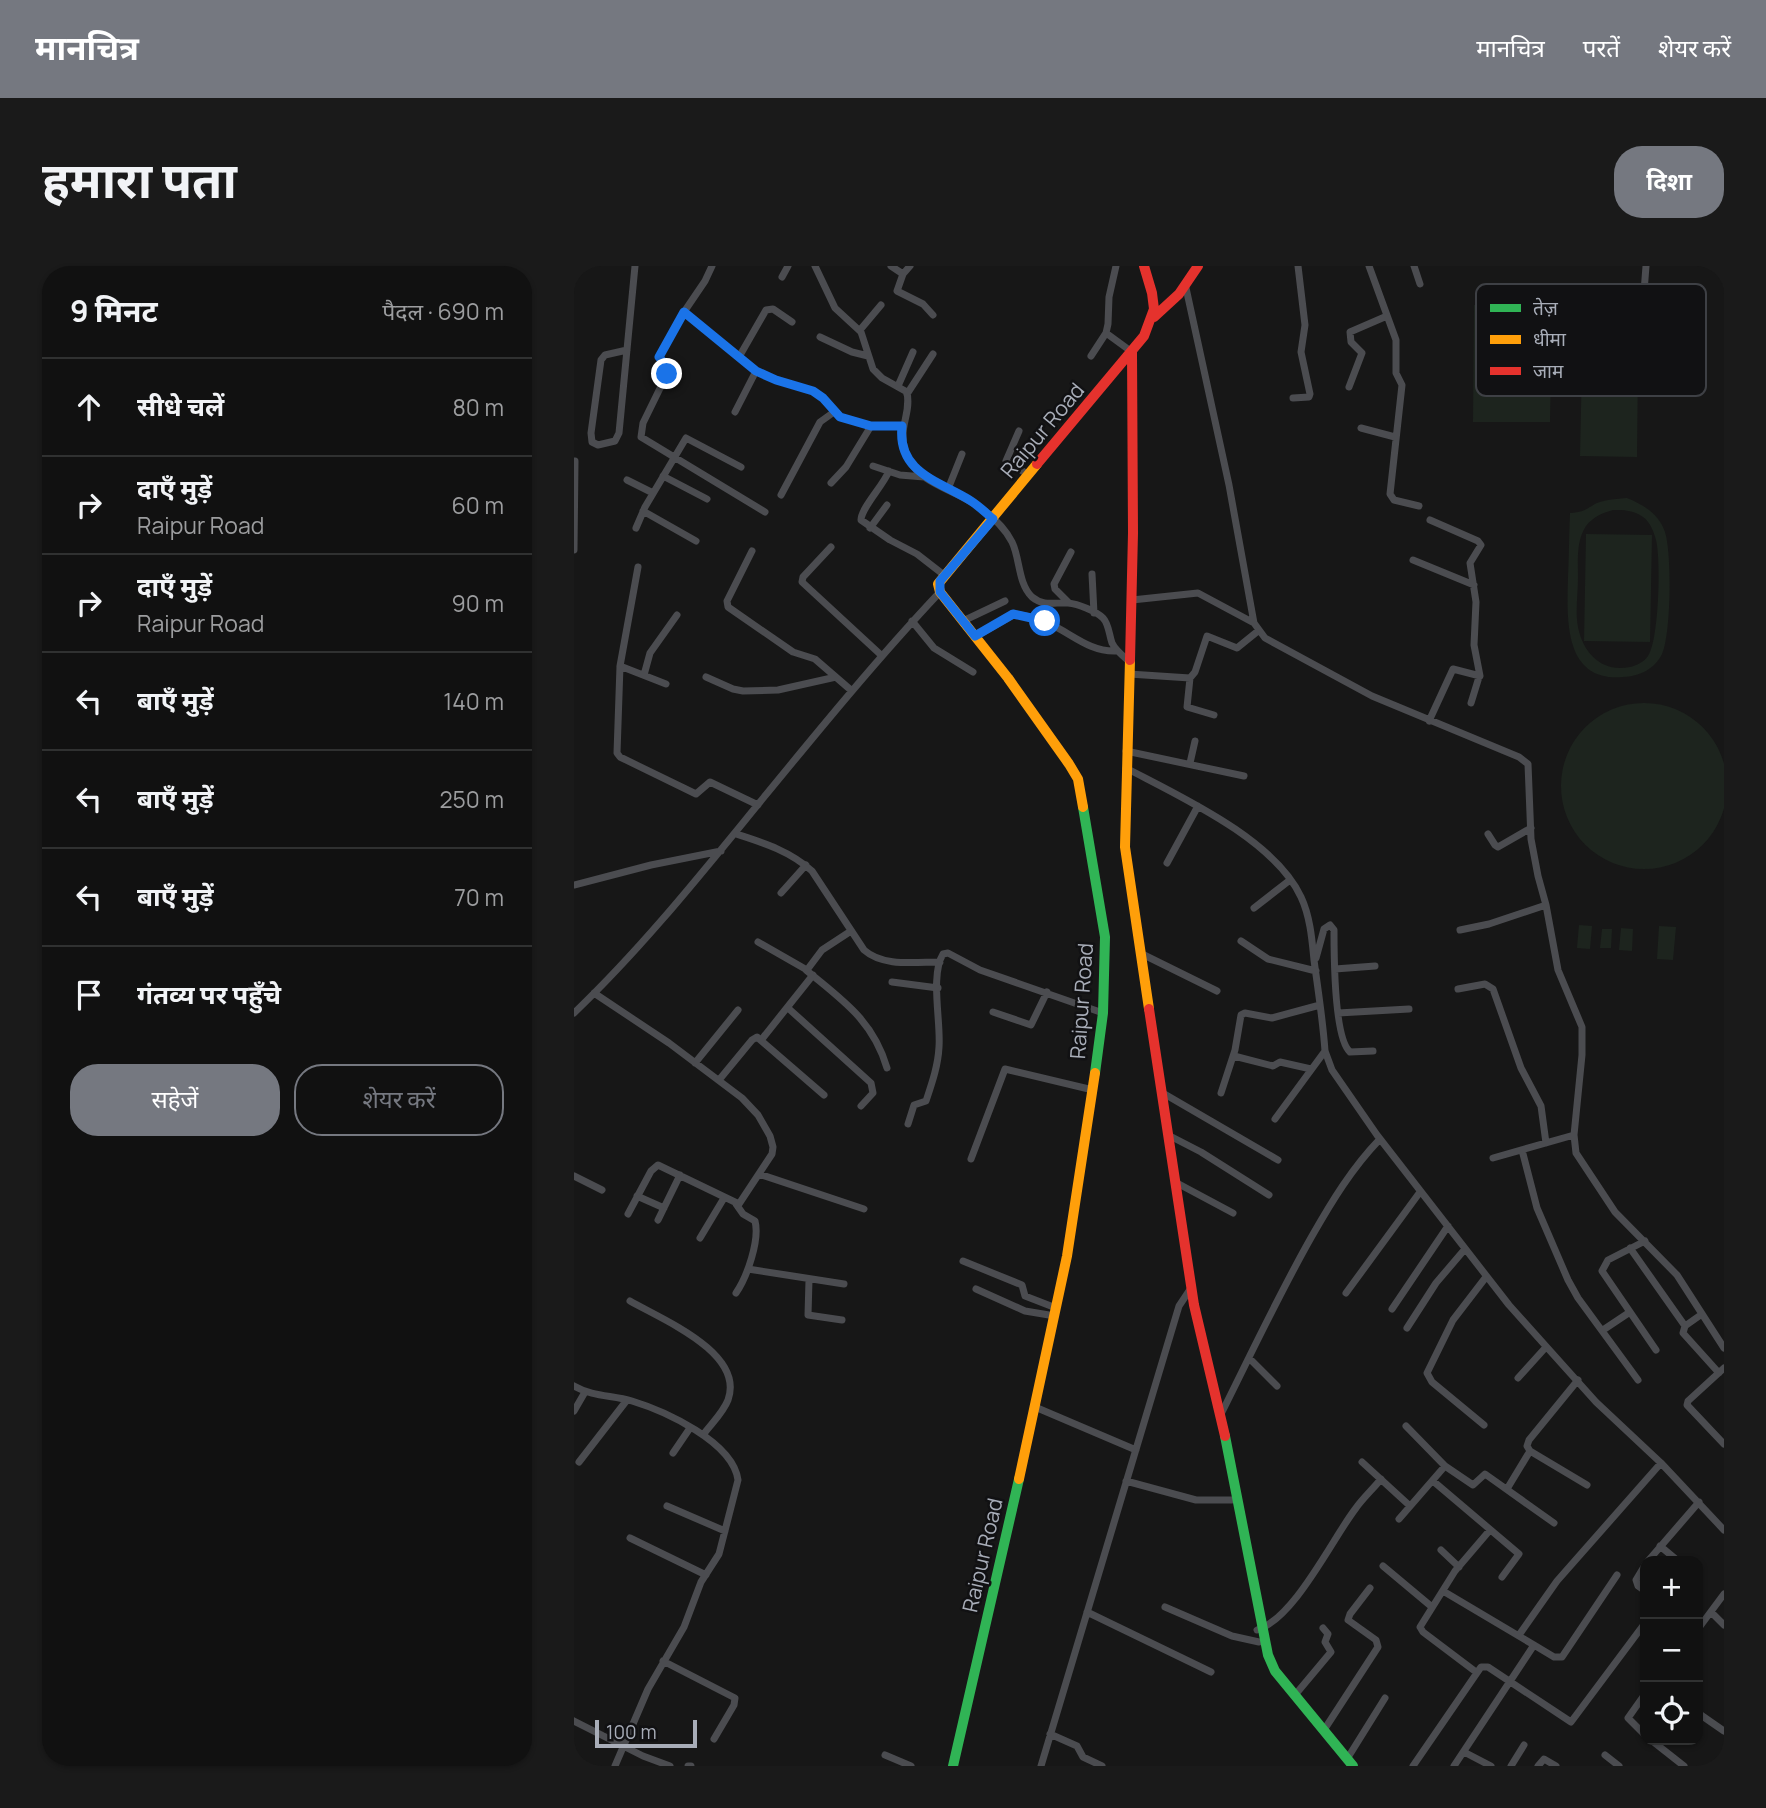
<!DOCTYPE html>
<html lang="hi">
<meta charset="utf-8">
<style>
:root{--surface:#111;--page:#1a1a1a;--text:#f1f3f6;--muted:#9c9d9f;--line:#303131;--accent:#757880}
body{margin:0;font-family:Manrope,"Noto Sans Devanagari",sans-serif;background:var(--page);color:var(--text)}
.controls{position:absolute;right:21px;bottom:21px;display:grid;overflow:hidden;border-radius:14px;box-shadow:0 2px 5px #0004}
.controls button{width:63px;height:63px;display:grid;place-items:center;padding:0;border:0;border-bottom:2px solid var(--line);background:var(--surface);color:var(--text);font:35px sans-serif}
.scale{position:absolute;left:21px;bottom:18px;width:102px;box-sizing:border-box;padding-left:7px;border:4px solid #a8adb8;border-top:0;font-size:19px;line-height:24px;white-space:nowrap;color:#a8adb8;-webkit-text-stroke:5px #111113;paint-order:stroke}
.stop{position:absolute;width:21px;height:21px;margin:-16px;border:5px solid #1a73e8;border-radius:50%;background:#fff}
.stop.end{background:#1a73e8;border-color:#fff;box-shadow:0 2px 7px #0008}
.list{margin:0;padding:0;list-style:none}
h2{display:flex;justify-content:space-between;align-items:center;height:91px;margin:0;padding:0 28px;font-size:30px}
h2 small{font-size:23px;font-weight:400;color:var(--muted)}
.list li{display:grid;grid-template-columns:46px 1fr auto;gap:21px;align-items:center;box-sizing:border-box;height:98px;padding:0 28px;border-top:2px solid var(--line)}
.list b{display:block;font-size:26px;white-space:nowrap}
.list p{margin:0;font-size:23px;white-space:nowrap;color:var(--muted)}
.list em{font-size:23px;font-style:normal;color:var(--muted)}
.actions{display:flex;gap:14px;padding:21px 28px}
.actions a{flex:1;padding:16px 0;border:2px solid var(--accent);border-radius:28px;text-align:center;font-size:24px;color:var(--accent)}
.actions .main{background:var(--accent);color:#fff}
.icon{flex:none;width:38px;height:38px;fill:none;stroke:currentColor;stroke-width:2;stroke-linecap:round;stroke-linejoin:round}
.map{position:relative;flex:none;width:1150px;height:1500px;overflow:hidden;border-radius:28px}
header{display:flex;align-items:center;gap:42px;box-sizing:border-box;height:98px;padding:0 35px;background:var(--accent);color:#fff}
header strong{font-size:33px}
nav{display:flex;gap:38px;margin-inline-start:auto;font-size:24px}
.intro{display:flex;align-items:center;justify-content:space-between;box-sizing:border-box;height:168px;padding:0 42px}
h1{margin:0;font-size:49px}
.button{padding:18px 32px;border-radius:28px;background:var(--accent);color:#fff;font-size:24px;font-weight:700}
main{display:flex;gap:42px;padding:0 42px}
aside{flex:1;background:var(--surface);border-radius:28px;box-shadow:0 2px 5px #0004}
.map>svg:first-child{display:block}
.green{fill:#1d241e;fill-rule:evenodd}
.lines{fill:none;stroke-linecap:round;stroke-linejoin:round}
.street{stroke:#4b4c50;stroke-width:7}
.fast{stroke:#30b455;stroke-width:10}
.slow{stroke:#ff9f0a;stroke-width:10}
.jam{stroke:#e5322d;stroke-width:10}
.route{stroke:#1a73e8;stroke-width:9}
.labels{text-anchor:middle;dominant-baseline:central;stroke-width:5;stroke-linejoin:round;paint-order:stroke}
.street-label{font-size:21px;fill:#a8adb8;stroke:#111113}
.key{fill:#111113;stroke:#3e4045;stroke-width:2}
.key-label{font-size:19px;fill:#a8adb8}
</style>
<header>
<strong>मानचित्र</strong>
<nav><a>मानचित्र</a><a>परतें</a><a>शेयर करें</a></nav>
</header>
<div class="intro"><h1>हमारा पता</h1><a class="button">दिशा</a></div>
<main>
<aside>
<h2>9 मिनट<small>पैदल · 690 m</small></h2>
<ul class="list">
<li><svg class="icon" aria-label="ahead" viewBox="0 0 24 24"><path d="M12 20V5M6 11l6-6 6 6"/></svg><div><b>सीधे चलें</b></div><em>80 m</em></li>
<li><svg class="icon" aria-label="right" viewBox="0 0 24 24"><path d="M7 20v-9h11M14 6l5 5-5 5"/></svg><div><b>दाएँ मुड़ें</b><p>Raipur Road</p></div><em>60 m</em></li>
<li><svg class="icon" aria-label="right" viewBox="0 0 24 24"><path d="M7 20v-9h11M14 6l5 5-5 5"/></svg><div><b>दाएँ मुड़ें</b><p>Raipur Road</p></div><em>90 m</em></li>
<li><svg class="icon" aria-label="left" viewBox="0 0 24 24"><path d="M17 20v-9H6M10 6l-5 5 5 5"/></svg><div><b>बाएँ मुड़ें</b></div><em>140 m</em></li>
<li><svg class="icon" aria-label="left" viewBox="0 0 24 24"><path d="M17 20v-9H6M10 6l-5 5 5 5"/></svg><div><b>बाएँ मुड़ें</b></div><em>250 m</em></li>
<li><svg class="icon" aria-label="left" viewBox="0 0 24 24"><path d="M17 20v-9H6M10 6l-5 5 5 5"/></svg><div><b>बाएँ मुड़ें</b></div><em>70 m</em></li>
<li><svg class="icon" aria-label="arrive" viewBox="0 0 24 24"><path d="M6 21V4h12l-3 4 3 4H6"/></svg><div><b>गंतव्य पर पहुँचे</b></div></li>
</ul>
<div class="actions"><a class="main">सहेजें</a><a>शेयर करें</a></div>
</aside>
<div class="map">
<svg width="1150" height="1500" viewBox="0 0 1150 1500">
<rect width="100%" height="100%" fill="#171717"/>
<path class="green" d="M900 39 978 40 976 156H899Z
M1008 97H1064L1063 191 1006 190Z
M1053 232C1070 239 1085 248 1091 266 1098 287 1097 369 1088 388 1080 404 1065 410 1049 411 989 416 993 352 994 311 995 290 995 268 996 247 1012 246 1011 243 1023 237 1033 233 1043 233 1053 232ZM1039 244C1049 244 1060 244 1069 251 1076 256 1080 266 1082 274 1087 293 1085 374 1074 390 1071 395 1062 400 1056 401 1028 407 1009 387 1004 361 1001 346 1004 328 1004 312 1004 295 1002 275 1012 260 1019 251 1028 247 1039 244Z
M1012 268 1078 269 1076 376 1010 375Z
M987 520a83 83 0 1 1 166 0a83 83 0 1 1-166 0Z
M1005 659 1018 660 1016 683 1003 682Z
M1085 660 1102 661 1099 694 1083 693Z
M1047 662 1059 663 1058 685 1045 684Z
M1028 663H1038L1037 682H1026Z"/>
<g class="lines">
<path class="street" d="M138 0 131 15 110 46 182 105 202 114 239 125 249 132 266 151 297 160H328
M241 0 261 42 287 66 299 103 308 112 333 126C338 152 320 163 335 194 347 218 384 225 405 241 418 250 431 262 438 276 446 292 444 318 458 331 470 341 481 336 494 337 504 338 522 345 529 352 535 358 535 369 538 377 542 385 549 390 556 396
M317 0 329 8 336 0
M795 0 822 74V107L828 119 816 228 820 234 845 240
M840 0 846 18
M329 8 323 25 349 38 359 49
M208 11 214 0
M612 22 655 219 680 357 691 372 798 430 945 491 954 498 957 573 964 610 972 639 984 704 1008 761V789L1000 869 1002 887 1041 946 1103 1009 1150 1082
M1069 39 1072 0
M110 46 85 91 93 101 94 106 69 157 67 171 191 246
M286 64 307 39
M532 67 558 86
M246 71 278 86 294 90
M53 84 31 89 27 94 17 167 18 176 24 179 41 175 45 167 61 0
M517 90 532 67 534 58 535 31 542 0
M165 91 192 44 199 43 218 56
M324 120 339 86
M775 121 788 87 777 76 776 66 813 50
M333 128 359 88
M719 132 735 131 736 128 727 86 731 59 724 0
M161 146 182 105
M787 162 821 171
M445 165 432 195 455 209
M299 200 326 209 350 211
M315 205C309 220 287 242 287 254L316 274 343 288 370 309
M89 210 133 233
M53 214 79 227
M257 217 272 201 297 160
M374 223 388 188
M207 229 246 156 260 146
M69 245 122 275
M62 262 71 241 112 172 167 201
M296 262 313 239
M257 281 229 311 228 316 307 389
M0 284 1 195
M178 285 153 335 154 341 219 386 241 393 278 425
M839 294 900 319
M64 301 46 400 43 487 46 491 122 528 136 516 184 539
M518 308 520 347
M558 334 624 327 680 357
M495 337 481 323 480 318 497 286
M338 355 360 382 399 406
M389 355 431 335
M401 371 441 348C452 350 464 352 474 357 497 367 515 386 542 385
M46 400 92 418
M555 408 616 412 621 406 633 370 663 382 684 365
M70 409 76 387 103 349
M132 411 159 423 169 425 204 424 262 411
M616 412 613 441 640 449
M897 437 905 411
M855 455 879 403 906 410 900 379 902 336 896 297 907 279 904 275 856 254
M552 485 670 510
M616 497 621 475
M552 502C607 531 700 573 727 631 736 650 738 673 740 694 744 724 749 755 751 785L758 804 803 869 935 1039 1022 1136 1087 1197 1150 1264
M162 568C190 577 216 585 238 605L290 684C309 701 341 696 366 696
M914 568 921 579 924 581 957 562
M593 597 624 540
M0 619 77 599 147 585
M207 627 232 599
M680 642 716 614
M886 664 915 658 972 639
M667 675 694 693 742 705
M184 676 233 704 248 684 277 665
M566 687 643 725
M742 692 750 663 756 659 760 664C760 687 760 772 776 786L799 785
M761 703 801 700
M232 704C268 734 299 754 313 802
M318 716 364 722
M884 723 911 718 919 723 947 802 967 840 972 877
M20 727 95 777 168 832 184 849 196 870 199 881 198 888 165 938 84 899 77 905 54 948
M214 742 297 817 299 827 287 840
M419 746 457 759 473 726
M0 747C68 682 127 608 186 536 245 464 303 393 366 326
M764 747 835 743
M188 773 239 709
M660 790 699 800 706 796 737 803
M121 797 164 744
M145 814 178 774 183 771 250 829
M587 826 704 894
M647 827 661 784 667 749 671 747 698 752 746 739
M701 853 751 785
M334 858 340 839 352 835C358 817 364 800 365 781 367 756 356 709 369 688L374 687 406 704 529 747
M594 869 627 886 695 929
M948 884 963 942 994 1014 1004 1032 1064 1114
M919 892 1000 869
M397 893 431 803 519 824
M185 908 290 943
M0 910 28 924
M601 916 659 947
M63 930 90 942
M84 954 106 909
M126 972 150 932
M1071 975 1034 994 1028 1005 1082 1084
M1056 982 1111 1060
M389 995 448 1019 451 1030 482 1042
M174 1003 270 1018
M235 1014 234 1049 268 1054
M402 1023 451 1045 481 1050
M162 1027C173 1011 186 974 181 955L169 948 162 938
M772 1027 846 926
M56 1035C89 1054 171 1087 154 1134 149 1147 137 1158 129 1169
M818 1043 874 960
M1128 1048 1111 1060 1109 1067 1145 1107
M833 1062 862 1017 891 983
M1029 1064 1056 1046
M675 1092 703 1120
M1150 1102 1114 1135 1113 1139 1150 1178
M944 1112 972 1081
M1004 1114 955 1174 953 1180 956 1185 1013 1219
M0 1120C19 1131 38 1129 58 1135 91 1145 159 1176 164 1214L145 1288 127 1316 110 1361 74 1423 41 1500
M461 1141 562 1184
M0 1145 11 1126
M647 1148C677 1088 705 1028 738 970 758 935 778 902 806 873
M910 1159 858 1116 853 1107 879 1054 912 1011
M832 1160 871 1200 899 1219 911 1208 980 1257
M99 1187 116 1162
M5 1196 53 1134
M788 1196 836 1240
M552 1215 622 1234H658
M859 1215 945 1288 928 1311
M933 1223 956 1185
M93 1240 151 1265
M825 1253 871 1200
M56 1272 132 1309
M1086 1280 1104 1295
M867 1284 885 1301
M1074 1295 1125 1236
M1071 1299 1062 1314 1064 1320 1071 1325
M809 1300 858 1341
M869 1325 960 1379 880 1500
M591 1341 658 1370 685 1376
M513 1346 637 1406
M1137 1346 1150 1359
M1124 1363 1150 1328
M683 1364C721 1352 758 1273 782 1242 789 1232 799 1223 807 1213
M945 1369 983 1315 1087 1197
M960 1379 980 1391H988L1043 1309
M89 1395 161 1432 160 1439 140 1473
M902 1406 849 1366 846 1361 881 1305 916 1264
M1071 1428 1054 1452 1071 1469
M721 1429 757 1386 751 1376 754 1368 749 1362
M1124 1447 1150 1465
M0 1455 69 1490 96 1500
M750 1464 804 1381 802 1374 774 1354 776 1348 796 1322
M476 1468 503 1480 509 1491 528 1500
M1077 1474 1110 1500
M890 1486 917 1500
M311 1489 337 1500
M1031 1489 1045 1500
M773 1493 811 1432
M114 1500H117
M467 1500 605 1040 617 1022
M839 1500 907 1401H914L997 1456 1071 1357
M937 1500 950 1479
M964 1500 970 1493 982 1500"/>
<path class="fast" d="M509 541 531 671 529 747 521 807
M651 1170 694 1389 701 1405 779 1500
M379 1500 445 1213"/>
<path class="slow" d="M463 198 364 318 366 326 434 412 495 498 504 513 509 541
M556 394 551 581 575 743
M445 1213 493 990 521 807"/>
<path class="jam" d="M580 51 605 28 624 0
M463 198 570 70 580 43 578 27 570 0
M556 394 559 267 558 86
M575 743 620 1039 651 1170"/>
</g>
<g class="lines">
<path class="route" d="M93 108 94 102 85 91 110 46 182 105 202 114 239 125 249 132 266 151 297 160H328C323 207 365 215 397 235 405 240 412 247 419 253L366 315V326L401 370 439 348 471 355"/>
</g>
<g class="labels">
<g class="street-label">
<text transform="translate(468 164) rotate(-50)">Raipur Road</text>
<text transform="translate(507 735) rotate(-86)">Raipur Road</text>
<text transform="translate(408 1289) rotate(-77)">Raipur Road</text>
</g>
</g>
<rect x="902" y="18" width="230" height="112" rx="10" class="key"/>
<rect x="916" y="38" width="31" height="8" fill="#30b455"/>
<rect x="916" y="69" width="31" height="9" fill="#ff9f0a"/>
<rect x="916" y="101" width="31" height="8" fill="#e5322d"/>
<g class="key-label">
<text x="959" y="49">तेज़</text>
<text x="959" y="80">धीमा</text>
<text x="959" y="112">जाम</text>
</g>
</svg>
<div class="controls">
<button>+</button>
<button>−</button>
<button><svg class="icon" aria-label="locate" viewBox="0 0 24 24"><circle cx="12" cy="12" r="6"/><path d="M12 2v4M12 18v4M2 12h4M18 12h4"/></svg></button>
</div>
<div class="scale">100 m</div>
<div class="stop" style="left:471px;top:355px"></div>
<div class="stop end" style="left:93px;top:108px"></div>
</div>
</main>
